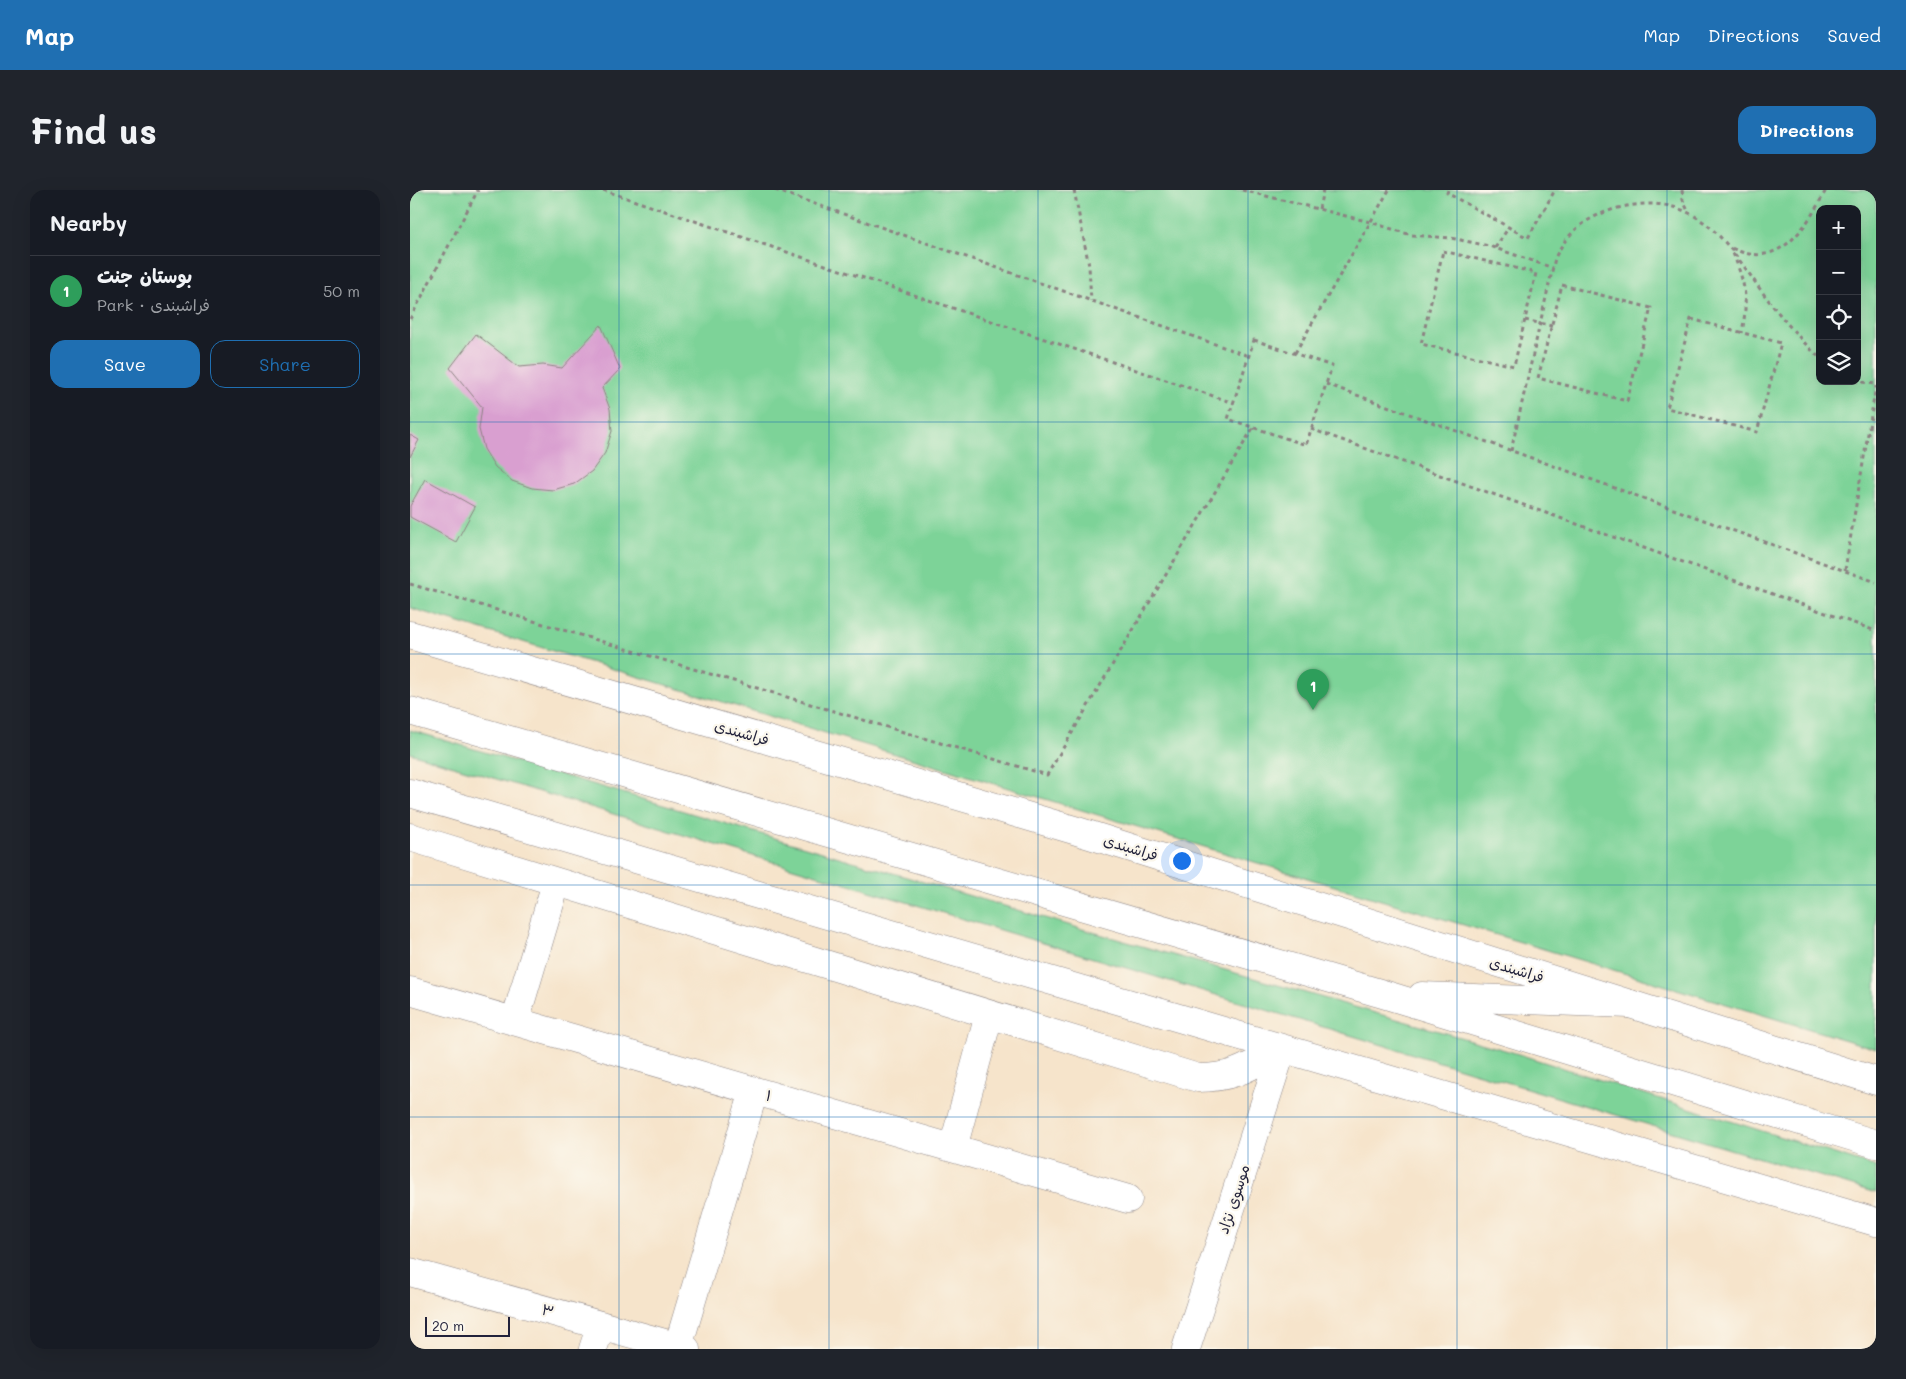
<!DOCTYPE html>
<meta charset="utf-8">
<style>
:root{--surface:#171b24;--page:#20242c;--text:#f1f3f6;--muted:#9ea1a6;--line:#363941;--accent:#1f6fb2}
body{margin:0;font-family:Mali,"Playpen Sans Arabic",sans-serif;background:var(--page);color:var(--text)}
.controls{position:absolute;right:15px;top:15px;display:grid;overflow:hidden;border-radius:10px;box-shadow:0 5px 20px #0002}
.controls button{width:45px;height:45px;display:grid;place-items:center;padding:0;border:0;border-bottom:1px solid var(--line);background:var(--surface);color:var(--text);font:25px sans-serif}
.scale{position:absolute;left:15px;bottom:12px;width:85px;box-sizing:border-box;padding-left:5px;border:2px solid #22223b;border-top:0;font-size:14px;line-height:18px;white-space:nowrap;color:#22223b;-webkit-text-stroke:4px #fbf7ec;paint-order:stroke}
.you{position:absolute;left:771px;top:670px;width:18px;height:18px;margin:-12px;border:4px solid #fff;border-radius:50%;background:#1a73e8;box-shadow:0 0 0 8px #1a73e833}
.badge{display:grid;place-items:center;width:32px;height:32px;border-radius:50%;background:var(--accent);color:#fff;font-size:16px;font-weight:700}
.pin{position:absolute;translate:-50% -41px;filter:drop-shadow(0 1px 2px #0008)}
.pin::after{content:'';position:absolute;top:26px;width:18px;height:15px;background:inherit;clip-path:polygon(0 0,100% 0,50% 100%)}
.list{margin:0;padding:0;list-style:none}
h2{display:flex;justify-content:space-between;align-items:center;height:65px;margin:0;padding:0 20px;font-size:21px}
h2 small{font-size:16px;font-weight:400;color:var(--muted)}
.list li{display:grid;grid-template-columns:32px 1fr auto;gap:15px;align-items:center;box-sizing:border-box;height:70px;padding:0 20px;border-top:1px solid var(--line)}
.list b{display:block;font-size:19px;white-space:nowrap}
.list p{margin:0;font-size:16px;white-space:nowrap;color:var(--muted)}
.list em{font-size:16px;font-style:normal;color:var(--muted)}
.actions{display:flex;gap:10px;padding:15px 20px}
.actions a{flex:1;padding:11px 0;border:1px solid var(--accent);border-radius:15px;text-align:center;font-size:18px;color:var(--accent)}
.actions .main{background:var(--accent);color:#fff}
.icon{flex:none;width:28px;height:28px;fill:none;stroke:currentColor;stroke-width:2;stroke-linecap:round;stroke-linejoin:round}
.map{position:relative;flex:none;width:1466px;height:1159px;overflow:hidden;border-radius:15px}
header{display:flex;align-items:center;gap:30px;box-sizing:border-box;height:70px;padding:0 25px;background:var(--accent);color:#fff}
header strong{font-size:24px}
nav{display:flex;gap:28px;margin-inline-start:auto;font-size:18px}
.intro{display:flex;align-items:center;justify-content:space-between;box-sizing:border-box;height:120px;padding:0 30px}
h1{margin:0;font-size:35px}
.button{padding:12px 22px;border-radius:15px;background:var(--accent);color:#fff;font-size:18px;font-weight:700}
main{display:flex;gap:30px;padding:0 30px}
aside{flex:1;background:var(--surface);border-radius:15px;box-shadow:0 5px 20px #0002}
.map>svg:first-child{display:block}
.green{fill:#7dd398;stroke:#507a6a;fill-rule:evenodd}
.building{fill:#d99fd0}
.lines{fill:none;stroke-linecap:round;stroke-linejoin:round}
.minor-casing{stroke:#8c8383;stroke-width:29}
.secondary-casing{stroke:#8c8383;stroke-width:29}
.primary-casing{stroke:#8c8383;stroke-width:29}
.path{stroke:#8c8383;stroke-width:3;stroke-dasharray:4 4;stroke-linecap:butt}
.minor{stroke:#fff;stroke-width:28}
.secondary{stroke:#fff;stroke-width:28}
.primary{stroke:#fff;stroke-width:28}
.grid{fill:none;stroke:#1f6fb2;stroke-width:1;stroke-opacity:0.55}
.labels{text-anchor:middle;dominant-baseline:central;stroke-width:4.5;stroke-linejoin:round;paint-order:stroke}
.street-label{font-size:15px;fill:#22223b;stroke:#fbf7ec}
</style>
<header>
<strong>Map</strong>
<nav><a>Map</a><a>Directions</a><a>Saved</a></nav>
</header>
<div class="intro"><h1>Find us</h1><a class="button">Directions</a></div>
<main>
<aside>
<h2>Nearby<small></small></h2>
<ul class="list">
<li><span class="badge" style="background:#2e9e5b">1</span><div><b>بوستان جنت</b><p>Park · فراشبندی</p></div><em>50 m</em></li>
</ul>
<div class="actions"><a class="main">Save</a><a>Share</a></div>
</aside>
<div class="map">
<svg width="1466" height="1159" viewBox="0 0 1466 1159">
<rect width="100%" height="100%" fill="#fbf7ec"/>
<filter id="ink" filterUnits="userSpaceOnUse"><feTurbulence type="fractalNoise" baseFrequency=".02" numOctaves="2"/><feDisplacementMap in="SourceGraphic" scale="10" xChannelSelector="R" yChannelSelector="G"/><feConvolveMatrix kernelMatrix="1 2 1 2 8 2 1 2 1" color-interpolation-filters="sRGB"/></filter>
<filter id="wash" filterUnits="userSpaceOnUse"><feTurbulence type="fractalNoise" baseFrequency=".0096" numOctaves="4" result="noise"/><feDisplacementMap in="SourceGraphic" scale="20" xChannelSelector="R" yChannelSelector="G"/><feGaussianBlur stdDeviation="1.12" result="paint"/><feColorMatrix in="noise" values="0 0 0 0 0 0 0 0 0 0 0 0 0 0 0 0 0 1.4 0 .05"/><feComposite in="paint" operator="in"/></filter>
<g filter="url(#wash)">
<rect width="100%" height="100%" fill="#f6e4cb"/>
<path class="green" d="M0 0H1466V859L0 418ZM1410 19H1447V191H1410Z
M0 540 672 739 1102 862 1466 977V1003L0 563Z"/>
<g id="blocks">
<path class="building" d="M191 135 210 179 192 198 200 219 202 241 195 263 182 281 164 294 143 300 122 298 102 291 85 277 74 259 69 239 72 217 40 178 66 144 109 177 133 175 152 178Z
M0 245 9 250 0 267Z
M15 289 65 317 46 352 0 327V316Z"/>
</g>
</g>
<g filter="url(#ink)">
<use href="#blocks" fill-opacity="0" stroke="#8c8383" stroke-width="1"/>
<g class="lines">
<g class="minor-casing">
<path id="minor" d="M0 801 718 1009
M105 831 146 693
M543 958 579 825
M0 1082 276 1159
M268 1157 344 901
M183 1159 191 1135"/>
</g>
<g class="secondary-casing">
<path id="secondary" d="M0 445 664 640 1466 891
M0 647 788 888C825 888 840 876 872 859
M776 1159 872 859"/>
</g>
<g class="primary-casing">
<path id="primary" d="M0 521 973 804 1466 954
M0 603 1466 1032
M1012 806 1220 814"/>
</g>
<path class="path" d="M193 0 824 213
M365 0 839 166
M664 0 679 76 681 111
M832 0 960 32 1001 45 1041 48 1079 56 1143 78
M1038 0 1037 3 1118 48 1145 0
M1272 0 1273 10 1278 21
M1464 0 1466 1
M0 3 2 0
M909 19 913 0
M1085 58 1099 37
M1322 58C1370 82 1397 36 1416 0
M1033 61 1126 83 1104 176 1011 154Z
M1323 63C1336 97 1338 108 1332 143
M1152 95 1241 118 1217 211 1128 188Z
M0 129 68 0
M1281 129 1371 153 1347 242 1257 218Z
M1115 130 1142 136
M844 150 922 176 896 255 818 229Z
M885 163 979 0
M1444 191 1466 194
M916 194 1466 392
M901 239 1466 441
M1101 261 1145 68C1158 40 1179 26 1208 18 1283 0 1312 45 1350 99 1367 122 1388 148 1410 168
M1435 380 1466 196
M0 394 637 585 843 238"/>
<use href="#minor" class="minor"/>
<use href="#secondary" class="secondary"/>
<use href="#primary" class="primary"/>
</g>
</g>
<path class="grid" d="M209 0V1159M419 0V1159M628 0V1159M838 0V1159M1047 0V1159M1257 0V1159M0 232H1466M0 464H1466M0 695H1466M0 927H1466"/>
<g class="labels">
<g class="street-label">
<text transform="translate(332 542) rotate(16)">فراشبندی</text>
<text transform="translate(721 657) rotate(17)">فراشبندی</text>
<text transform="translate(1107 779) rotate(17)">فراشبندی</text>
<text transform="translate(359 905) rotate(16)">۱</text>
<text transform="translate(823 1009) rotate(-72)">موسوی نژاد</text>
<text transform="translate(138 1120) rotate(16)">۳</text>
</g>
</g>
</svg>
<div class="controls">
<button>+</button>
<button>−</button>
<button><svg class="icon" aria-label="locate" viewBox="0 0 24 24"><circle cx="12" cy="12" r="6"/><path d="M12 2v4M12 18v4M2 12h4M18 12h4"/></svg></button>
<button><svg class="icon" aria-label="layers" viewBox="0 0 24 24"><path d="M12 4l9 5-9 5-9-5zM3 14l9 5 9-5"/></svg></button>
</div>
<div class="scale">20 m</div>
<div class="you"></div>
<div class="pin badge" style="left:903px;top:520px;background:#2e9e5b">1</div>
</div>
</main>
